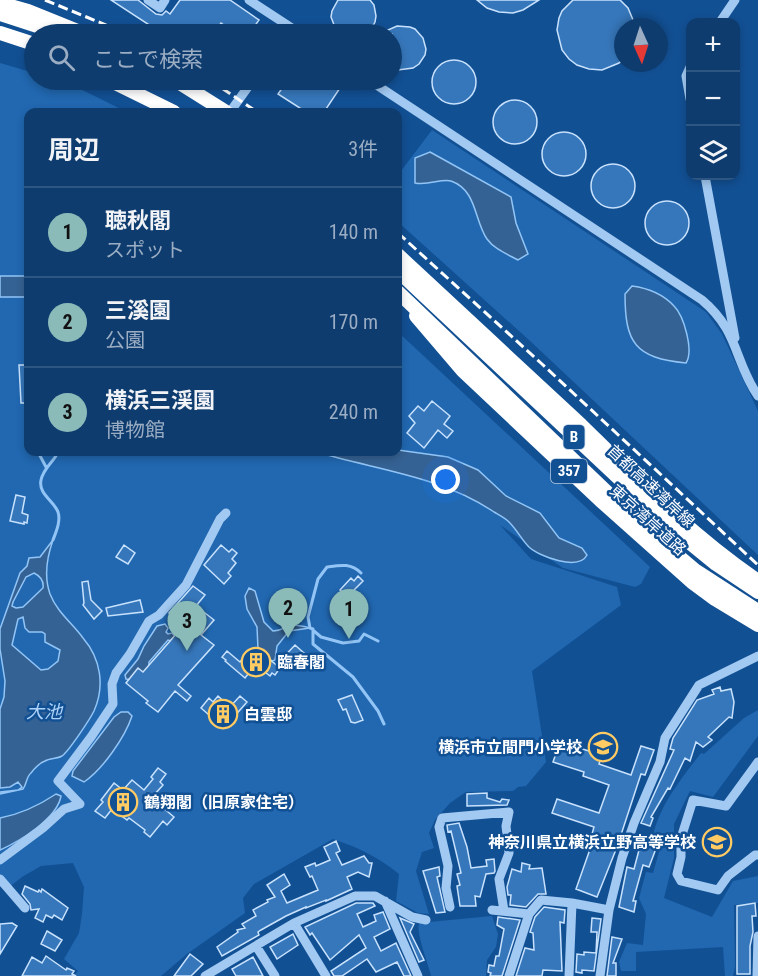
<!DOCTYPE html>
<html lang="ja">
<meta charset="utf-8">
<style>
:root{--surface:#0e3c6f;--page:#174374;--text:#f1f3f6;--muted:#9badc3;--line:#2e5682;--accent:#8bbbb9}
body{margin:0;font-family:"Roboto Condensed","Noto Sans JP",sans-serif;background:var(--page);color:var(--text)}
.controls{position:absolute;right:18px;top:18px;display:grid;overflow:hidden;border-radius:12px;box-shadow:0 3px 9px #0003}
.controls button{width:54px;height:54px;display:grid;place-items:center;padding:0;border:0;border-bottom:2px solid var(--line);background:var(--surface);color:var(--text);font:30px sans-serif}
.compass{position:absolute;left:614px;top:18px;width:54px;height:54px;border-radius:50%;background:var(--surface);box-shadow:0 3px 9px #0003;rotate:177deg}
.you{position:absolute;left:446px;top:480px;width:21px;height:21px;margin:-15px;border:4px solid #fff;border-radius:50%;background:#1a73e8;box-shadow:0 0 0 9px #1a73e833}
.badge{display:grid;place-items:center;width:39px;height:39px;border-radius:50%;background:var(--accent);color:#111;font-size:20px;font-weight:700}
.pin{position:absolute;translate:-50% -50px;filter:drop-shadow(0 2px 3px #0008)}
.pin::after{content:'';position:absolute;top:32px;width:21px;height:18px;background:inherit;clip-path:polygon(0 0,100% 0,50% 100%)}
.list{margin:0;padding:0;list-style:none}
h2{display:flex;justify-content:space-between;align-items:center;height:78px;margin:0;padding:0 24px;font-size:26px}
h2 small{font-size:20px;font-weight:400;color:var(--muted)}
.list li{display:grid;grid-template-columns:39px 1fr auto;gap:18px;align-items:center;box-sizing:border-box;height:90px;padding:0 24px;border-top:2px solid var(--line)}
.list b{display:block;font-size:22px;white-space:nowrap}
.list p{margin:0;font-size:20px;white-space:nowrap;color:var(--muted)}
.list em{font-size:20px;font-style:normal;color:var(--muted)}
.icon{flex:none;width:33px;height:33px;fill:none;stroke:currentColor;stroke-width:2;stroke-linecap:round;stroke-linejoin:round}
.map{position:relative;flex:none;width:758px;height:976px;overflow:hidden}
.search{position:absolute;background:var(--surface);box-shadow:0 3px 9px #0003;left:24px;top:24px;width:378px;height:66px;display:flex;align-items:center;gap:15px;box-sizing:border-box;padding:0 21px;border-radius:33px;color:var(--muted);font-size:22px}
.panel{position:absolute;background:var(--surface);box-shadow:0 3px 9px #0003;left:24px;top:108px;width:378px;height:348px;border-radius:12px}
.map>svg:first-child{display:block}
.green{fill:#2168b1}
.water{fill:#356294;stroke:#92c5f6;stroke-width:1.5;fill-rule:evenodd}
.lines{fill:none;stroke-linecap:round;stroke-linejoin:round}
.stream{stroke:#92c5f6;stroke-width:3}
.building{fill:#3677bb;stroke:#c8e2fd;stroke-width:1.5}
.minor{stroke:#a1c9f2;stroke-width:9}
.highway{stroke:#fff;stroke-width:14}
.rail{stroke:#fff;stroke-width:3;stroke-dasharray:10 4.5;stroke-linecap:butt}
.highway-bridge{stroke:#fff;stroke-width:14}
.labels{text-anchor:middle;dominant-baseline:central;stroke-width:5;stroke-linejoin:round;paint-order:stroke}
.shield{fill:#125094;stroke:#b8cadf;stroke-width:1.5}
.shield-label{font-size:15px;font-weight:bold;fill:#fff}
.street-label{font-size:16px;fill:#fff;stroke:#125094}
.poi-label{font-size:16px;font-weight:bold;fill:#fff;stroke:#125094;text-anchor:start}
.water-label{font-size:18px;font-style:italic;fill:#add3f9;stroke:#125094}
</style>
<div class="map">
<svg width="758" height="976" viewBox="0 0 758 976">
<rect width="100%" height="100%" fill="#125094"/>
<path class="green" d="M0 63 34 73V80H57L68 83 127 112H28V452H398V332L650 567 641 584 635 587 563 568 500 525 531 559 617 587 621 605 532 671 546 762 526 786 518 787 513 791 466 792 450 803 435 820 429 833 434 848 422 852 416 871 429 914 418 913 396 901 399 874C380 858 357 847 333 839L254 884 243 898 245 913 187 954 161 976H74L78 971 64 959 79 933 82 914 84 887 73 863 41 866 22 877 8 888 0 887Z
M432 130 706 312 722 334 758 411V555L529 340 398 222V175Z
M758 710V736L713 797 690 791 674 824V858L664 898 712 917 733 881 758 876V903L734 905 735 967 733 976H725L723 947 636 952V971H621L619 962 627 943 643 945 646 914 639 898 646 872 653 873 661 845 652 841C657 808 681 779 701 753L704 754 744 718Z
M492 916 498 934 496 947 487 960 486 976H431C428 962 416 934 419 923Z"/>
<path class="water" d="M430 152 511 197 516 223 528 254 518 260C507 254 494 249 487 239 474 220 477 190 451 181 442 178 428 186 415 183V158Z
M0 276H28V297H0Z
M632 286C647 288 663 294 674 306 684 316 694 351 686 363 635 358 625 343 625 294Z
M398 450 448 457 478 470 506 496 540 513 559 538 582 548 587 555C579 571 540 557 529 547 522 540 517 530 509 522 505 518 499 515 494 512 441 476 377 470 317 452H398Z
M53 540C47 557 44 577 50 594 57 612 72 623 83 638 101 659 105 686 94 711 90 719 69 751 62 756 57 759 50 758 45 761 40 763 34 769 31 773 26 777 27 784 23 789L0 794V792L18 790 22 787 18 782 10 787 0 788V709L4 697 5 681 0 649V629L20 573 27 566 29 558 40 557ZM34 573C40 576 44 581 43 588L23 607 16 608 12 606 13 602 26 577ZM23 617 25 628 29 632H42L45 634V642L60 650 58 661 48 669 41 670 12 645 18 619Z
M249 588 255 591 264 622 273 631C281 631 282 629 288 626 295 624 303 626 310 628L289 631 277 646 275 660 272 661 258 649 257 627 247 609 245 596Z
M165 624 168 628 166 632 168 634 172 633 176 638V642L168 640 149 662V666L156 671 133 680 126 679 125 675 138 659 144 646 157 626Z
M121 712H128L132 716C125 737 103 769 84 782L72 776 73 771 114 717Z
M56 794 61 796C57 819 20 841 0 850V818C21 814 38 806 56 794Z"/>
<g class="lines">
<path class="stream" d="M38 452 46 467
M53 540C56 532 61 521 58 512 54 501 38 494 41 480 44 467 54 462 58 452
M361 573C351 563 341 565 327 567L318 579 308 617 310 628 313 629V644L353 677 378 711 384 724
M314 631 321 637 343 643 359 641 364 634 378 641"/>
</g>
<path class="building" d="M111 0H138L156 14 162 15 166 11 170 14 180 0H230L259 20 249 34H237L221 23 213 34H163Z
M338 0H370L374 5 376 16 375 22 370 31 365 34H342L336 30 331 17 332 11Z
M477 0H539L523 10 513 13 499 12 487 8Z
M573 0H620L628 8 636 27H623V59L619 63 602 70 589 69 577 65 569 59 562 50 557 30 559 18 562 11Z
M397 26 410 27 415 29 423 38 426 49 425 55 419 64 413 68 398 70 392 67V34H379Z
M432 82a22 22 0 1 1 44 0a22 22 0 1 1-44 0Z
M288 80H305L312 84 315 80H334L342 85 324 112H306L278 94Z
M493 122a22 22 0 1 1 44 0a22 22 0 1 1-44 0Z
M542 154a22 22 0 1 1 44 0a22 22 0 1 1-44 0Z
M591 186a22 22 0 1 1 44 0a22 22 0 1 1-44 0Z
M645 223a22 22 0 1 1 44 0a22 22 0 1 1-44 0Z
M19 365H28V403H21Z
M432 401 450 416 444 424 453 431 447 438 438 430 424 448 407 433 415 423 409 416 418 406 424 411Z
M16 495 25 497 22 513 28 515 27 523 24 522V524L10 521Z
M124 545 135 553 128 564 116 557Z
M221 545 229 552 232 549 237 553 232 559 236 563 228 573 231 576 224 584 204 565Z
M358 576 363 581 347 597 340 590 351 578 354 581Z
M88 581 91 600 102 611 94 619 83 605 84 603 82 582Z
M193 586 205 595 196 606 214 620 201 635 214 645 178 685 191 696 187 701 175 691 158 712 146 703 148 701 126 683 138 668 143 672 184 625 169 613Z
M140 600 143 612 108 616 106 608Z
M295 645 304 653 293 666 290 663 285 668 279 662Z
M227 651 240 662 244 657 250 661 259 651 280 668 275 675 272 673 270 676 261 669 258 673 252 669 245 678 225 661 226 660 222 657Z
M720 687 721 691 731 689 734 702 732 718 729 717 708 737 712 740 703 747 696 742 690 761 685 758 670 789 668 788 651 817 653 818 650 826 641 823 674 750 670 749 673 738 697 700 714 694 712 690Z
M352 695 363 720 355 723 351 722 346 709 343 710 338 700Z
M218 696 230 707 240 696 247 702 224 728 201 708 209 698 213 702Z
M560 742 602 755 599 764 631 775 641 746 654 750 645 775 641 774 617 847 597 897 576 889 595 835 592 834 594 827 552 813 557 799 599 813 609 785 583 776 584 772 553 762Z
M158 768 166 774 160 782 163 785 155 794 166 803 162 807 174 817 167 825 163 821 150 837 144 832 145 830 129 818 127 820 112 809 105 818 95 811 103 802 101 800 114 783 123 790 132 780 144 790 153 779 151 777Z
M487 793V798L500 802 502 799 509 800 507 805 467 806V794Z
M459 823 467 847 471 868 487 866 486 860 494 859 495 871 494 873 486 874 480 897 475 896 476 906H460L457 886 460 885 457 874 461 873 451 831 448 832 447 825Z
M635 840 657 846 649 867 643 865 633 901H636L634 912 619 907 627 867 634 869 639 850 633 848Z
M336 841 340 851 336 853 342 865 364 856 369 863H372L369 877 358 872 347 877 352 889 326 901V900L306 908V907L286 916 261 930 258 932 259 935 222 956 217 947 238 932 237 930 245 928 242 924 256 916 253 910 268 902 267 900 275 897 267 885 284 874 290 885 281 891 287 903 318 890 312 876 310 877 305 867 315 863 316 866 330 860 324 847Z
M522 863 530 865 529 869 542 868 546 894H538L526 907 510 905 511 895H508L507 887 512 869 521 872Z
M439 867 440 876 437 877 445 912 436 913 423 871Z
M25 886 38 892 39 890 41 892 42 889 68 908 62 920 54 915 52 918 46 915 43 922 35 918 39 909 31 910 30 904 22 894Z
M356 903H373L375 906 357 914 363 927 376 921 374 915 383 912 390 929 374 937 381 951 396 943 411 976H404L397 962 376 972 367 959 342 976H334L331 971 366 948 359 935 330 960 312 933 310 935 305 927Z
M755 903 756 916H752L753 932 750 946V974H737V906Z
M544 907 565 910 564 923 560 922 562 971 543 970 542 976H516L525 948 534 950 533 933 530 932 535 917Z
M498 917 520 920 502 976H490L491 973 488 972 489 965 494 966 496 956H499L504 929 497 925Z
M400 918 414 924 410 932 424 960 419 962Z
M592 918 601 919 594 971 582 970V973L576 972 577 954 584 955V952L596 953 597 932H591Z
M12 923 17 926 0 954V924Z
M47 931 62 940 55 951 41 944Z
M293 934 298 945 277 959 270 947Z
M612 937 622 939 613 963H616V976H607Z
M190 954 203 964 191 976H174Z
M46 956 66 970 67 968 74 971 72 974 76 976H22L32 957 42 963Z
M253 957 263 976H236L232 969Z"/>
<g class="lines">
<path class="minor" d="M148 0 160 8 165 0
M249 0 301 34
M720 22 735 0
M690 67 686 76 690 99
M369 80 702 300C739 331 734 361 758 396
M230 112 253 80
M705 176 735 338
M758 762 726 806 693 800 681 838V857L677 874 681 881 718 890 728 876 755 855H758
M0 860 43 828 64 809 80 804 58 781 91 737 113 704 112 684 116 673 130 654 149 621 159 615 186 585 220 519 226 513
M0 879 25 908
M385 901 418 976
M450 907 446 888 448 866 439 827 442 818 509 812 506 826 509 853 499 879 504 911
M492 910 529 914 541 900 572 903
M294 923 326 976
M256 946 275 976
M205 976 294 923 355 896H375L412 917 426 920
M509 976 529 914
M569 976 572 903 609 910 622 858 634 823 660 762 665 738 699 685 758 656
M600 976 609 910
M757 976 758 936"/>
<path class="highway" d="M0 14 62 34
M0 33 34 44
M109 80 174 112
M175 80 226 112
M398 255C459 312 520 368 581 425 637 480 693 537 758 581
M416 316 463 371 600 500 692 582 715 599 758 625"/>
<path class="rail" d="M45 0 128 34
M210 80 257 112
M398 233 542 364 758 565"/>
<path class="highway-bridge" d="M0 3 28 11 85 34
M398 271 673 529 716 564 758 592
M398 292 637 521 696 571 758 611"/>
</g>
<defs>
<g id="building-ring" transform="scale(1.5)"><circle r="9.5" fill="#125094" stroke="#ffcb62" stroke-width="1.5"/><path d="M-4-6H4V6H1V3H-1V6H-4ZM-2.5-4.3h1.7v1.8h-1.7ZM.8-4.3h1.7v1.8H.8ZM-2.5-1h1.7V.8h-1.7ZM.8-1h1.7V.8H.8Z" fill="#ffcb62"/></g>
<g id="school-ring" transform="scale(1.5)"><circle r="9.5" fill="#125094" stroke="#ffcb62" stroke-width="1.5"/><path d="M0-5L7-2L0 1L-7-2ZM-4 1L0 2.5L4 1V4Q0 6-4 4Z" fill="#ffcb62"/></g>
</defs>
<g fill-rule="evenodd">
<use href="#building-ring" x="256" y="662"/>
<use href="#building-ring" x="223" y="714"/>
<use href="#school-ring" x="603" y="747"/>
<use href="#building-ring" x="123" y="802"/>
<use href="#school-ring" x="717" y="842"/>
</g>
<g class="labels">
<g class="shield">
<rect x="563.5" y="425" width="21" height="24" rx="4.5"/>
<rect x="551" y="459" width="36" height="24" rx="4.5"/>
</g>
<g class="shield-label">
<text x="574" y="437">B</text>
<text x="569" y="471">357</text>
</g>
<g class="street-label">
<text transform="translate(651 486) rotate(43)">首都高速湾岸線</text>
<text transform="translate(648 520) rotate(42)">東京湾岸道路</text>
</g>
<g class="poi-label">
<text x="277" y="662">臨春閣</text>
<text x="244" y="714">白雲邸</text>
<text x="582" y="747" text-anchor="end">横浜市立間門小学校</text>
<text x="144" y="802">鶴翔閣（旧原家住宅）</text>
<text x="696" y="842" text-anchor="end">神奈川県立横浜立野高等学校</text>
</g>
<g class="water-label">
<text x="44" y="711">大池</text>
</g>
</g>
</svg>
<div class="controls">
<button>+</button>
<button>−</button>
<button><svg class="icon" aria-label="layers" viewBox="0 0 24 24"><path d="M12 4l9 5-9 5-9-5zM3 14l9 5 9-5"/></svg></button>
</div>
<svg class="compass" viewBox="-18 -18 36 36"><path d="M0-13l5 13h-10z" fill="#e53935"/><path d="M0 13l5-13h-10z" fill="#9badc3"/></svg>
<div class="you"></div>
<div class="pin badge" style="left:349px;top:639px">1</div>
<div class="pin badge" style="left:288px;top:638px">2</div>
<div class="pin badge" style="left:187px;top:651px">3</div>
<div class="search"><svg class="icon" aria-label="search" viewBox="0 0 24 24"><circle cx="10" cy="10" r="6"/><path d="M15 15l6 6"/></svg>ここで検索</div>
<section class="panel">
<h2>周辺<small>3件</small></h2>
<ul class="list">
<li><span class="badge">1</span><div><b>聴秋閣</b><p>スポット</p></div><em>140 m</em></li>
<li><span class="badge">2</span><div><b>三溪園</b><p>公園</p></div><em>170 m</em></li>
<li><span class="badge">3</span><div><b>横浜三渓園</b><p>博物館</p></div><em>240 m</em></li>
</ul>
</section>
</div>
